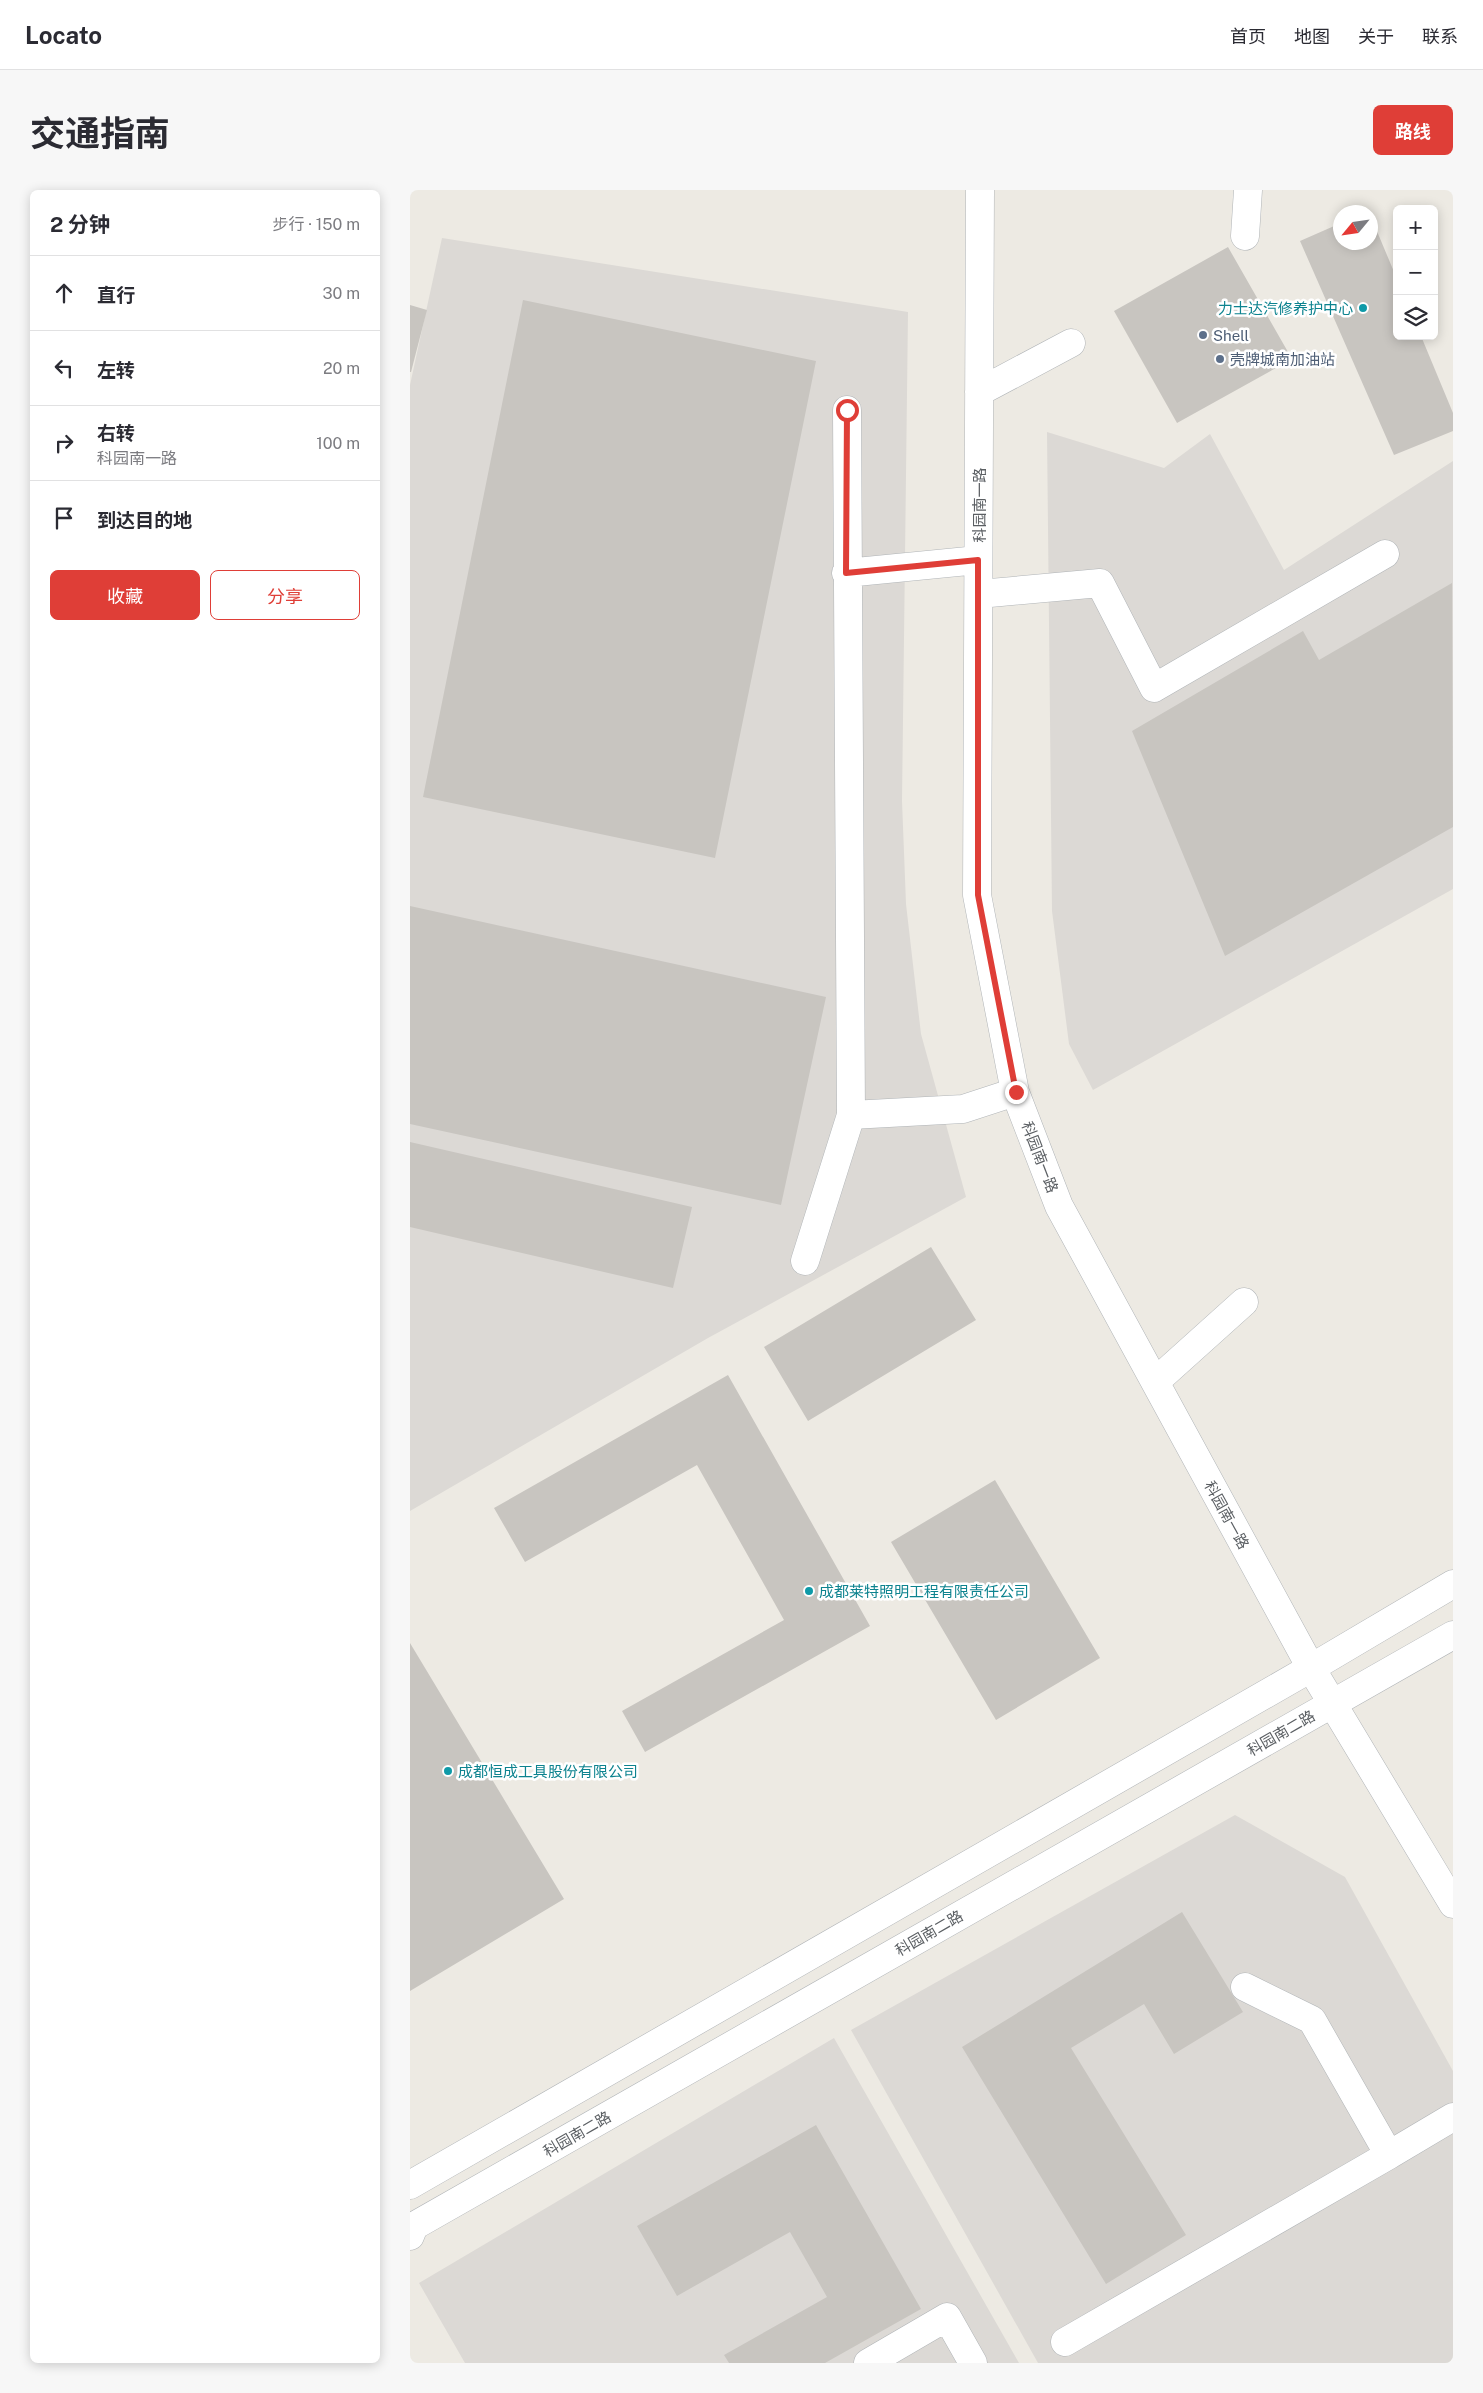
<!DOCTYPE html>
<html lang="zh">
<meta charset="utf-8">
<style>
:root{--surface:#fff;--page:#f7f7f7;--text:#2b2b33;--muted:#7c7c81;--line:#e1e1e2;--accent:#df3e37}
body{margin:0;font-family:"Public Sans","Noto Sans SC",sans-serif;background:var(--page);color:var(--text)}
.controls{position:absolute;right:15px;top:15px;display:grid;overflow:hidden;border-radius:8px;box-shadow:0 2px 12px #0003}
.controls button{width:45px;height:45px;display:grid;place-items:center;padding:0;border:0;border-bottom:1px solid var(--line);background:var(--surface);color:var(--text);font:25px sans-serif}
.compass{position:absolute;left:923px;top:15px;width:45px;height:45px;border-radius:50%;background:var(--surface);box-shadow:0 2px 12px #0003;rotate:241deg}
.stop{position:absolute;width:15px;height:15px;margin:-11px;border:4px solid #df3e37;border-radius:50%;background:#fff}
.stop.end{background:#df3e37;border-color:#fff;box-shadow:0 1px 5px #0008}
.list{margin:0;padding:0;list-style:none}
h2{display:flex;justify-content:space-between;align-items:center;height:65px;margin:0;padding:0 20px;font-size:21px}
h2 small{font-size:16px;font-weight:400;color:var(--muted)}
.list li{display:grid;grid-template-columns:32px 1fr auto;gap:15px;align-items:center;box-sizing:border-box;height:75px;padding:0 20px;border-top:1px solid var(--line)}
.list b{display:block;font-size:19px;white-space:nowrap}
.list p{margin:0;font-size:16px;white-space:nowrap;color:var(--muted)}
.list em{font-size:16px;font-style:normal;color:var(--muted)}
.actions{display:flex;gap:10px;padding:15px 20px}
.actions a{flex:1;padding:11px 0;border:1px solid var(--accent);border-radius:8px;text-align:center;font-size:18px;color:var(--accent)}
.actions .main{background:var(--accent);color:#fff}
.icon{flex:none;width:28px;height:28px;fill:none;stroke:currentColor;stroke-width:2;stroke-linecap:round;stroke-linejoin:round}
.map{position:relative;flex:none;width:1043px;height:2173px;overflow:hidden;border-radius:8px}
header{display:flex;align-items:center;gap:30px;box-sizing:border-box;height:70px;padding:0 25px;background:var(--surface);border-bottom:1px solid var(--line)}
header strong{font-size:24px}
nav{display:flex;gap:28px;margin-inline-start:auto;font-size:18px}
.intro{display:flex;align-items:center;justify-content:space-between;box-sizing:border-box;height:120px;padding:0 30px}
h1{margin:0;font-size:35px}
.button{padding:12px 22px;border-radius:8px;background:var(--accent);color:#fff;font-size:18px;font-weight:700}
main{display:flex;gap:30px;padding:0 30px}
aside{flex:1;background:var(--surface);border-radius:8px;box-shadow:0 2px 12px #0003}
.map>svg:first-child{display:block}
.industrial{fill:#dcd9d5}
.building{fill:#c8c5c0}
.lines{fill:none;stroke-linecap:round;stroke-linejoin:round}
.minor-casing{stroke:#b0b4b7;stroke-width:29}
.minor{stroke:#fff;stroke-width:28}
.route{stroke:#df3e37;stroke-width:6}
.culture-dot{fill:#0f9aa8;stroke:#fff;stroke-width:2}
.service-dot{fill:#5c6f8a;stroke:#fff;stroke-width:2}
.labels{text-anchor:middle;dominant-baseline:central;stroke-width:5;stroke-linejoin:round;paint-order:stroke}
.culture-label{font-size:15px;fill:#0d838f;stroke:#fff;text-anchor:start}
.service-label{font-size:15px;fill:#4e5e75;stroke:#fff;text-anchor:start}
.street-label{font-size:15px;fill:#5b5f63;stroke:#fff}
</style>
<header>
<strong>Locato</strong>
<nav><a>首页</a><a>地图</a><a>关于</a><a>联系</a></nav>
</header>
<div class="intro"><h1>交通指南</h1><a class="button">路线</a></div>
<main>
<aside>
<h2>2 分钟<small>步行 · 150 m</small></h2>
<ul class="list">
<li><svg class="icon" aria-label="ahead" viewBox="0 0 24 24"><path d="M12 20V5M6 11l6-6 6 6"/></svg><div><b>直行</b></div><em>30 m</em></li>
<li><svg class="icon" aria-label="left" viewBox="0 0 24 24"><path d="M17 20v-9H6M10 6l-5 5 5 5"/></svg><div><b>左转</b></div><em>20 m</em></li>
<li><svg class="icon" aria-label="right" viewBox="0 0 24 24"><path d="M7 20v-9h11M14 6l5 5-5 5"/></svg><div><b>右转</b><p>科园南一路</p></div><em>100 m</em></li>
<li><svg class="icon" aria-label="arrive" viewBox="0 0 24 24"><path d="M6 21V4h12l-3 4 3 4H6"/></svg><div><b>到达目的地</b></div></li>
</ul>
<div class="actions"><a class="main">收藏</a><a>分享</a></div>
</aside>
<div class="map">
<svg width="1043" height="2173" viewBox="0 0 1043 2173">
<rect width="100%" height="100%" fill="#edeae3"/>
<path class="industrial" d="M32 48 498 122 492 611 496 714 511 844 556 1007 298 1148 0 1321V195Z
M637 242 754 278 800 244 874 380 1043 271V699L683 900 659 854 642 721Z
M825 1625 935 1687 1043 1881V2173H628L441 1840Z
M424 1848 609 2173H55L9 2093Z"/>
<path class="building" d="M961 27 987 89V146H1011L1043 223V241L984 265 890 51 931 33V52H961Z
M818 57 882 169 767 233 704 121Z
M113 110 406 171 305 668 13 607Z
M0 115 17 120 1 182H0Z
M1042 393 1043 637 815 766 722 541 893 441 909 470Z
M0 716 416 807 371 1015 0 934Z
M0 952 282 1017 263 1098 0 1037Z
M521 1057 566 1130 398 1231 354 1157Z
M318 1185 460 1436 235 1562 212 1521 374 1430 287 1275 115 1372 84 1318Z
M585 1290 690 1468 586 1530 481 1352Z
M0 1453 154 1709 0 1801Z
M772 1722 833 1822 764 1864 734 1814 661 1858 776 2045 696 2094 552 1857Z
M406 1935 511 2119 415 2173H319L314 2165 417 2107 380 2042 267 2106 227 2036Z"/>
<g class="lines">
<g class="minor-casing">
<path id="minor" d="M570 0 567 705 605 902 649 1016 901 1478 1043 1714
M835 46 838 0
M569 202 661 153
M437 220 441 925
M436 383 568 370
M569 404 690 393 744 498 975 364
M395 1071 441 925 553 919 605 902
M745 1192 834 1112
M835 1797 902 1830 979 1965 1043 1927
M0 1995 901 1478 1043 1394
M0 2046 4 2036 1043 1445
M655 2152 979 1965
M458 2173 537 2127 563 2173"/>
</g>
<use href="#minor" class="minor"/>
</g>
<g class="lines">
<path class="route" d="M437 220 436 383 568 370V705L606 902"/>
</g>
<g class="culture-dot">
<circle cx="953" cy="118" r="5"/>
<circle cx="399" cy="1401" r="5"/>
<circle cx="38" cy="1581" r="5"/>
</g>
<g class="service-dot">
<circle cx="793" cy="145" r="5"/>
<circle cx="810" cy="169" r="5"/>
</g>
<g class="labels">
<g class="culture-label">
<text x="943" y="118" text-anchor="end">力士达汽修养护中心</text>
<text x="409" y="1401">成都莱特照明工程有限责任公司</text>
<text x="48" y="1581">成都恒成工具股份有限公司</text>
</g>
<g class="service-label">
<text x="803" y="145">Shell</text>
<text x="820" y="169">壳牌城南加油站</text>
</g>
<g class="street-label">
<text transform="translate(569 315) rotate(-90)">科园南一路</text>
<text transform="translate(630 967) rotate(69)">科园南一路</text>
<text transform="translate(817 1325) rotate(61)">科园南一路</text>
<text transform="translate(871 1543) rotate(-30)">科园南二路</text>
<text transform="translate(519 1743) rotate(-30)">科园南二路</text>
<text transform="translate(167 1944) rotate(-30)">科园南二路</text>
</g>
</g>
</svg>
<div class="controls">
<button>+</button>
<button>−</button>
<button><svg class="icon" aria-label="layers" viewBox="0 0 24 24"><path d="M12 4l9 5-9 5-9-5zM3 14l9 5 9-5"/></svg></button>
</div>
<svg class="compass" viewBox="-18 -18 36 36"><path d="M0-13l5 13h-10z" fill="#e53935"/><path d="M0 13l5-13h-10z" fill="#7c7c81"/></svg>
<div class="stop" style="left:437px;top:220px"></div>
<div class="stop end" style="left:606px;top:902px"></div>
</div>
</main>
